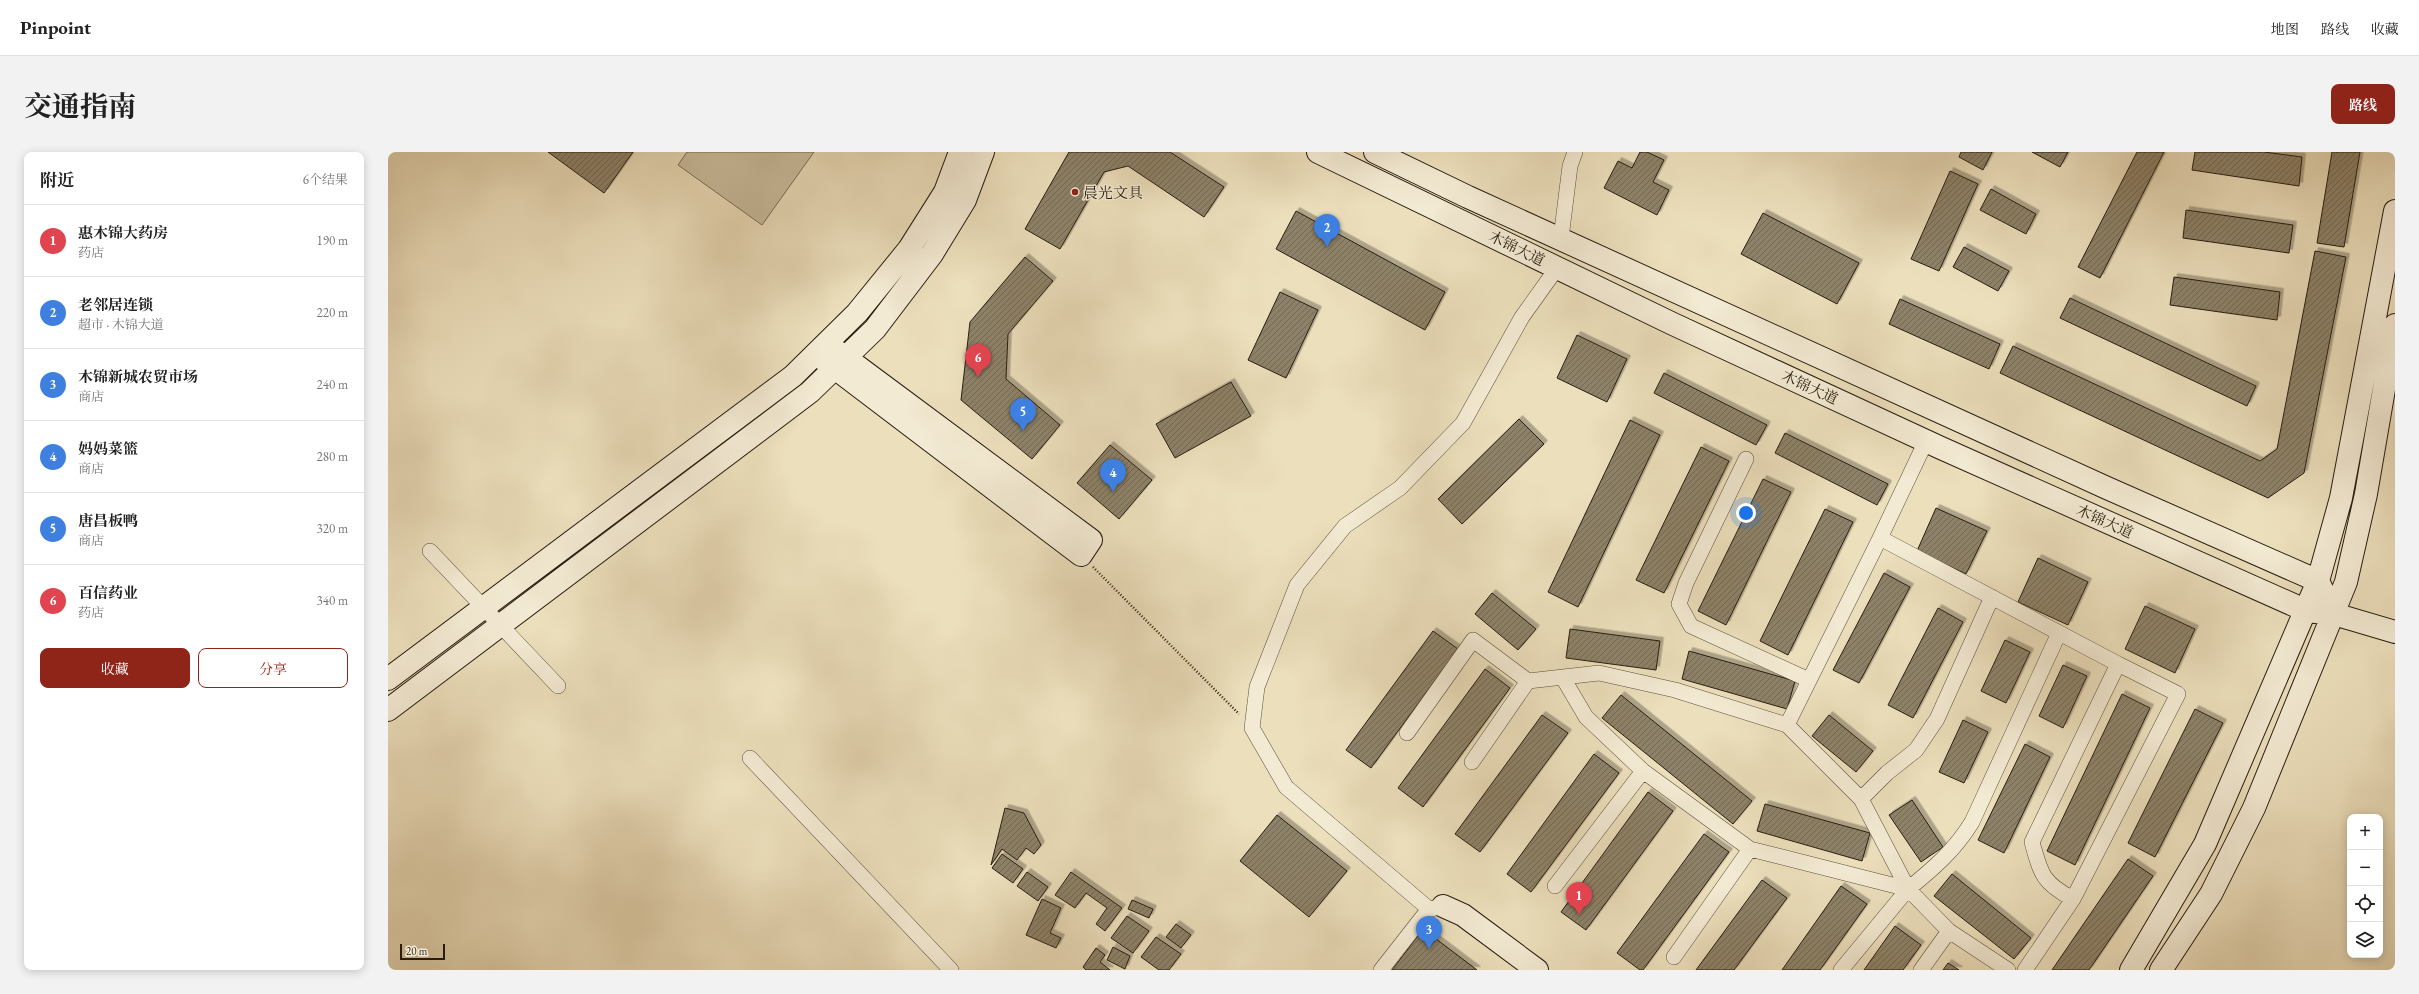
<!DOCTYPE html>
<html lang="zh">
<meta charset="utf-8">
<style>
:root{--surface:#fff;--page:#f2f2f2;--text:#222;--muted:#767676;--line:#e0e0e0;--accent:#8f2418}
body{margin:0;font-family:"EB Garamond","Noto Serif SC",serif;background:var(--page);color:var(--text)}
.controls{position:absolute;right:12px;bottom:12px;display:grid;overflow:hidden;border-radius:8px;box-shadow:0 2px 10px #0003}
.controls button{width:36px;height:36px;display:grid;place-items:center;padding:0;border:0;border-bottom:1px solid var(--line);background:var(--surface);color:var(--text);font:20px sans-serif}
.scale{position:absolute;left:12px;bottom:10px;width:45px;box-sizing:border-box;padding-left:4px;border:2px solid #271d10;border-top:0;font-size:11px;line-height:14px;white-space:nowrap;color:#271d10;-webkit-text-stroke:3px #f3ead3;paint-order:stroke}
.you{position:absolute;left:1358px;top:361px;width:14px;height:14px;margin:-10px;border:3px solid #fff;border-radius:50%;background:#1a73e8;box-shadow:0 0 0 6px #1a73e833}
.badge{display:grid;place-items:center;width:26px;height:26px;border-radius:50%;background:var(--accent);color:#fff;font-size:13px;font-weight:700}
.pin{position:absolute;translate:-50% -33px;filter:drop-shadow(0 1px 2px #0008)}
.pin::after{content:'';position:absolute;top:21px;width:14px;height:12px;background:inherit;clip-path:polygon(0 0,100% 0,50% 100%)}
.list{margin:0;padding:0;list-style:none}
h2{display:flex;justify-content:space-between;align-items:center;height:52px;margin:0;padding:0 16px;font-size:17px}
h2 small{font-size:13px;font-weight:400;color:var(--muted)}
.list li{display:grid;grid-template-columns:26px 1fr auto;gap:12px;align-items:center;box-sizing:border-box;height:72px;padding:0 16px;border-top:1px solid var(--line)}
.list b{display:block;font-size:15px;white-space:nowrap}
.list p{margin:0;font-size:13px;white-space:nowrap;color:var(--muted)}
.list em{font-size:13px;font-style:normal;color:var(--muted)}
.actions{display:flex;gap:8px;padding:12px 16px}
.actions a{flex:1;padding:9px 0;border:1px solid var(--accent);border-radius:8px;text-align:center;font-size:14px;color:var(--accent)}
.actions .main{background:var(--accent);color:#fff}
.icon{flex:none;width:22px;height:22px;fill:none;stroke:currentColor;stroke-width:2;stroke-linecap:round;stroke-linejoin:round}
.map{position:relative;flex:none;width:2007px;height:818px;overflow:hidden;border-radius:8px}
header{display:flex;align-items:center;gap:24px;box-sizing:border-box;height:56px;padding:0 20px;background:var(--surface);border-bottom:1px solid var(--line)}
header strong{font-size:19px}
nav{display:flex;gap:22px;margin-inline-start:auto;font-size:14px}
.intro{display:flex;align-items:center;justify-content:space-between;box-sizing:border-box;height:96px;padding:0 24px}
h1{margin:0;font-size:28px}
.button{padding:10px 18px;border-radius:8px;background:var(--accent);color:#fff;font-size:14px;font-weight:700}
main{display:flex;gap:24px;padding:0 24px}
aside{flex:1;background:var(--surface);border-radius:8px;box-shadow:0 2px 10px #0003}
.map>svg:first-child{display:block}
.garden{fill:#cbbe9f;stroke:#796e58}
.building{fill:url(#building-hatch);stroke:#271d10;filter:url(#shadow)}
.lines{fill:none;stroke-linecap:round;stroke-linejoin:round}
.street-casing{stroke:#584e3b;stroke-width:16}
.secondary-casing{stroke:#271d10;stroke-width:24}
.path{stroke:#271d10;stroke-width:2.5;stroke-dasharray:1 2;stroke-linecap:butt}
.street{stroke:#f3ead3;stroke-width:15}
.secondary{stroke:#f3ead3;stroke-width:22}
.poi-dot{fill:#8f2418;stroke:#f3ead3;stroke-width:1.5}
.labels{text-anchor:middle;dominant-baseline:central;stroke-width:3;stroke-linejoin:round;paint-order:stroke}
.poi-label{font-size:15px;fill:#271d10;stroke:#f3ead3;text-anchor:start}
.street-label{font-size:15px;fill:#271d10;stroke:#f3ead3}
</style>
<header>
<strong>Pinpoint</strong>
<nav><a>地图</a><a>路线</a><a>收藏</a></nav>
</header>
<div class="intro"><h1>交通指南</h1><a class="button">路线</a></div>
<main>
<aside>
<h2>附近<small>6个结果</small></h2>
<ul class="list">
<li><span class="badge" style="background:#e0444e">1</span><div><b>惠木锦大药房</b><p>药店</p></div><em>190 m</em></li>
<li><span class="badge" style="background:#3f7fe0">2</span><div><b>老邻居连锁</b><p>超市 · 木锦大道</p></div><em>220 m</em></li>
<li><span class="badge" style="background:#3f7fe0">3</span><div><b>木锦新城农贸市场</b><p>商店</p></div><em>240 m</em></li>
<li><span class="badge" style="background:#3f7fe0">4</span><div><b>妈妈菜篮</b><p>商店</p></div><em>280 m</em></li>
<li><span class="badge" style="background:#3f7fe0">5</span><div><b>唐昌板鸭</b><p>商店</p></div><em>320 m</em></li>
<li><span class="badge" style="background:#e0444e">6</span><div><b>百信药业</b><p>药店</p></div><em>340 m</em></li>
</ul>
<div class="actions"><a class="main">收藏</a><a>分享</a></div>
</aside>
<div class="map">
<svg width="2007" height="818" viewBox="0 0 2007 818">
<defs>
<pattern id="building-hatch" width="6" height="6" patternUnits="userSpaceOnUse"><rect width="6" height="6" fill="#8d8269"/><path d="M-1 1l2-2M0 6l6-6M5 7l2-2" fill="none" stroke="#736a55"/></pattern>
<filter id="shadow"><feDropShadow dx="3.5" dy="-3.5" stdDeviation="0" flood-color="#0004"/></filter>
</defs>
<rect width="100%" height="100%" fill="#ecdfbc"/>
<filter id="stains"><feTurbulence type="fractalNoise" baseFrequency=".005" numOctaves="4"/><feColorMatrix values="0 0 0 0 .2 0 0 0 0 .09 0 0 0 0 .02 0 0 0 .5 -.17"/></filter>
<radialGradient id="worn" r=".72"><stop offset=".6" stop-color="#630" stop-opacity="0"/><stop offset="1" stop-color="#630" stop-opacity=".3"/></radialGradient>
<path class="garden" d="M299 0H426L374 73 290 13Z"/>
<path class="building" d="M160 0H245L216 41Z
M681 0H782L836 35 816 65 740 14 716 20 672 97 637 77Z
M1252 0H1259L1276 8 1265 30 1281 38 1269 63 1216 36 1230 9 1244 16Z
M1573 0H1604L1595 18 1571 5Z
M1644 0H1680L1672 15Z
M1749 0H1776L1712 126 1690 115Z
M1807 0H1876L1914 5 1911 34 1804 18Z
M1944 0H1972L1956 95 1929 91Z
M1562 19 1590 32 1551 119 1523 107Z
M1603 37 1648 62 1638 82 1592 58Z
M1798 58 1905 73 1901 101 1795 86Z
M908 59 1057 140 1037 178 888 97Z
M1375 61 1471 111 1449 152 1353 102Z
M1576 95 1621 119 1610 139 1565 115Z
M1927 99 1958 105 1916 321 1880 346 1612 221 1625 194 1872 309 1889 297Z
M637 105 665 129 620 182 618 227 672 273 644 307 573 248 582 170Z
M1786 125 1892 140 1889 168 1782 153Z
M892 140 930 158 898 226 860 208Z
M1682 146 1868 234 1859 254 1672 166Z
M1512 147 1612 192 1601 217 1501 172Z
M1189 183 1239 207 1219 250 1169 226Z
M1276 221 1379 273 1368 293 1266 241Z
M843 230 863 264 787 306 768 272Z
M1131 267 1156 292 1074 372 1050 347Z
M1242 268 1272 283 1190 455 1160 440Z
M1397 281 1500 332 1489 353 1387 301Z
M722 293 764 328 731 367 689 331Z
M1313 295 1341 309 1276 441 1248 428Z
M1375 327 1403 340 1338 473 1310 459Z
M1548 356 1599 379 1578 422 1529 399Z
M1437 357 1465 370 1400 503 1372 489Z
M1650 406 1700 430 1680 473 1630 450Z
M1496 421 1522 435 1471 531 1445 518Z
M1104 441 1148 477 1130 498 1087 462Z
M1757 454 1807 477 1787 521 1737 497Z
M1550 456 1575 470 1525 566 1500 553Z
M1182 477 1272 489 1268 518 1178 506Z
M1045 479 1070 497 983 616 958 598Z
M1617 488 1642 500 1618 551 1593 539Z
M1301 499 1407 529 1399 557 1294 527Z
M1675 513 1699 524 1675 576 1651 564Z
M1097 517 1122 536 1035 655 1010 636Z
M1734 542 1762 556 1687 713 1659 699Z
M1233 543 1364 649 1345 672 1214 566Z
M1807 557 1835 571 1767 705 1740 691Z
M1154 563 1180 581 1092 700 1067 682Z
M1441 563 1485 599 1468 620 1424 584Z
M1575 568 1600 580 1576 631 1551 620Z
M1637 592 1662 605 1616 701 1590 688Z
M1206 602 1231 621 1143 740 1119 722Z
M1260 640 1285 659 1198 778 1173 760Z
M1524 648 1555 695 1533 710 1501 663Z
M1377 652 1482 681 1474 709 1369 679Z
M617 656 636 661 653 693 646 702 638 696 629 708 614 697 603 713Z
M889 663 959 719 921 765 852 709Z
M1316 682 1341 700 1255 818H1252L1229 801Z
M614 702 635 717 625 731 604 716Z
M1740 707 1765 724 1701 818H1664Z
M639 720 660 735 650 749 629 734Z
M683 720 734 756 717 779 708 772 719 756 698 741 687 756 667 743Z
M1564 722 1643 786 1626 807 1546 744Z
M1374 728 1399 746 1346 818H1308Z
M1453 734 1479 752 1432 818H1394Z
M654 747 673 756 662 781 673 786 668 796 638 783Z
M744 748 765 757 761 766 740 757Z
M739 764 761 779 745 801 723 786Z
M788 772 803 783 793 796 778 785Z
M1507 774 1533 793 1515 818H1476Z
M1035 777 1089 818H1004Z
M768 785 793 802 781 818H771L753 805Z
M725 795 742 804 737 817 719 808Z
M708 796 717 803 712 810 722 818H698L695 815Z
M1560 811 1571 818H1555Z"/>
<g class="lines">
<g class="street-casing">
<path id="street" d="M1173 86 1182 14 1187 0
M1358 307 1298 431 1291 452 1303 474 1421 528
M1492 386 1538 289
M42 399 170 534
M1175 526 1198 565 1255 619 1362 697 1520 737 1453 818
M1399 573 1492 386 1730 512 1644 690C1653 723 1655 731 1685 747
M1019 581 1085 488 1140 529 1211 521 1287 538 1399 573 1473 647 1520 737 1561 779 1620 818
M362 606 563 818
M1084 610 1140 529
M1473 647 1499 621 1528 598 1549 567 1604 445
M1167 734 1255 619
M1520 737C1545 717 1567 698 1584 670L1671 481
M1041 757 898 635 864 576 869 535 909 433 957 374 1012 336 1075 271 1134 165 1169 116
M1286 805 1362 697
M993 818 1040 758 1050 755
M1533 818 1561 779
M1637 818 1685 747 1790 542 1730 512"/>
</g>
<g class="secondary-casing">
<path id="secondary" d="M930 0 1285 172 1553 296 1919 459 1946 462 2007 480
M987 0 1080 45 1719 336 1930 429 1946 462
M435 207 693 403 703 388 446 197
M0 527 405 224 469 161 521 97 557 40 572 0
M0 558 422 240 487 177 544 102 577 48 595 0
M1055 754 1075 763 1149 818
M1743 818 1817 692 1930 429 1953 346 2007 59
M1773 818 1823 742 1866 656 1958 430 1978 342 2007 173"/>
</g>
<path class="path" d="M705 415 851 562"/>
<use href="#street" class="street"/>
<use href="#secondary" class="secondary"/>
</g>
<circle class="poi-dot" cx="687" cy="40" r="4"/>
<g class="labels">
<g class="poi-label">
<text x="695" y="40">晨光文具</text>
</g>
<g class="street-label">
<text transform="translate(1129 96) rotate(26)">木锦大道</text>
<text transform="translate(1422 235) rotate(25)">木锦大道</text>
<text transform="translate(1717 369) rotate(24)">木锦大道</text>
</g>
</g>
<rect width="100%" height="100%" filter="url(#stains)"/>
<rect width="100%" height="100%" fill="url(#worn)"/>
</svg>
<div class="controls">
<button>+</button>
<button>−</button>
<button><svg class="icon" aria-label="locate" viewBox="0 0 24 24"><circle cx="12" cy="12" r="6"/><path d="M12 2v4M12 18v4M2 12h4M18 12h4"/></svg></button>
<button><svg class="icon" aria-label="layers" viewBox="0 0 24 24"><path d="M12 4l9 5-9 5-9-5zM3 14l9 5 9-5"/></svg></button>
</div>
<div class="scale">20 m</div>
<div class="you"></div>
<div class="pin badge" style="left:1191px;top:763px;background:#e0444e">1</div>
<div class="pin badge" style="left:939px;top:95px;background:#3f7fe0">2</div>
<div class="pin badge" style="left:1041px;top:797px;background:#3f7fe0">3</div>
<div class="pin badge" style="left:725px;top:340px;background:#3f7fe0">4</div>
<div class="pin badge" style="left:635px;top:279px;background:#3f7fe0">5</div>
<div class="pin badge" style="left:590px;top:225px;background:#e0444e">6</div>
</div>
</main>
